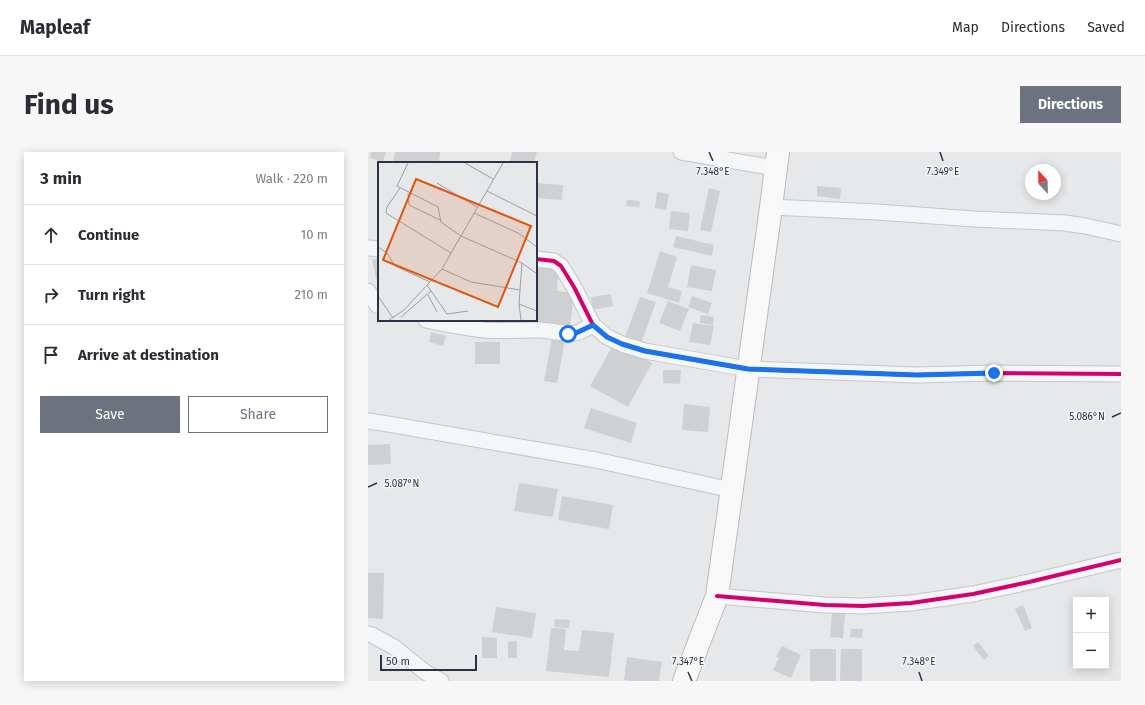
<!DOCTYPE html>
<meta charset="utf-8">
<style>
:root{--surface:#fff;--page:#f7f7f7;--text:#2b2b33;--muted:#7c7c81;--line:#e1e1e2;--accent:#6c737f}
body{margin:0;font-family:"Fira Sans",sans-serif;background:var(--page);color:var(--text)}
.controls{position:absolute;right:12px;bottom:12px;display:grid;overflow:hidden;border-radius:0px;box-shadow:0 2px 10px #0003}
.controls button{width:36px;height:36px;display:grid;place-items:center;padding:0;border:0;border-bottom:1px solid var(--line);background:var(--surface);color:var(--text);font:20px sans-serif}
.compass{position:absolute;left:657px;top:12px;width:36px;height:36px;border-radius:50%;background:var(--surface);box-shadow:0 2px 10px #0003;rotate:338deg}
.scale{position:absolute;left:12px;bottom:10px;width:97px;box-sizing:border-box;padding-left:4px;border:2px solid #2b3445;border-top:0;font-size:11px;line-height:14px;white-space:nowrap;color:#2b3445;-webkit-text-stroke:3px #f4f6f9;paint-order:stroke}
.stop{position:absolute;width:12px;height:12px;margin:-9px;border:3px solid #1a73e8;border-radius:50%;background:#fff}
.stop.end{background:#1a73e8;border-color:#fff;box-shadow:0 1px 4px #0008}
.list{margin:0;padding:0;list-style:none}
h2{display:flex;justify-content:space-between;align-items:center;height:52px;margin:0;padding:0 16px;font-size:17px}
h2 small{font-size:13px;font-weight:400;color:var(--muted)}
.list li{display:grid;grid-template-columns:26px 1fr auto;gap:12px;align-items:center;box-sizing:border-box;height:60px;padding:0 16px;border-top:1px solid var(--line)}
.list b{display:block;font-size:15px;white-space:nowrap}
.list em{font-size:13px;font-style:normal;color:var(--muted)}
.actions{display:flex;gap:8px;padding:12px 16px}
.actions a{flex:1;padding:9px 0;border:1px solid var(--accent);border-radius:0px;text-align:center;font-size:14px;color:var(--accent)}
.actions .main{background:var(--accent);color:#fff}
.icon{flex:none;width:22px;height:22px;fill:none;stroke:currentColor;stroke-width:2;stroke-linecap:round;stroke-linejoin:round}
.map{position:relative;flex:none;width:753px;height:529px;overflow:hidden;border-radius:0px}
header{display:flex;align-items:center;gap:24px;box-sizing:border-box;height:56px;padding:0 20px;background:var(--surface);border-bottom:1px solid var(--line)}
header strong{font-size:19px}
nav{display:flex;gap:22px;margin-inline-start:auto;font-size:14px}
.intro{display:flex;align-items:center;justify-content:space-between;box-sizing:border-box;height:96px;padding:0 24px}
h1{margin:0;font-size:28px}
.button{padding:10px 18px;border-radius:0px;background:var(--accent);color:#fff;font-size:14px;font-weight:700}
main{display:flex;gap:24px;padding:0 24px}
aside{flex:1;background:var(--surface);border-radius:0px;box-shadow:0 2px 10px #0003}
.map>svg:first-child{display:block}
.building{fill:#ced0d3}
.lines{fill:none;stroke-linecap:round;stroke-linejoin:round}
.street-casing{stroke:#c4c6c8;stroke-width:17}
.highway-casing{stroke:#b8bbbf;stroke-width:24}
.street{stroke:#f5f6f7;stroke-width:15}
.highway{stroke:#f8f8f8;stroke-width:22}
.cycleway-casing{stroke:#f4f6f9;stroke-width:6}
.cycleway{stroke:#d6006c;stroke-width:4}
.route{stroke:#1a73e8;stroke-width:5}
.ticks{fill:none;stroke:#2b3445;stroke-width:1.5}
.inset-road{fill:none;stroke:#9ba0a8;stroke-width:1}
.view{fill:#df570f;fill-opacity:0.15;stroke:#df570f;stroke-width:2}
.inset-edge{fill:none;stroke:#2b3445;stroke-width:2}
.ticks-label{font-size:10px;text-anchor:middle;fill:#2b3445;stroke:#f4f6f9;stroke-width:3;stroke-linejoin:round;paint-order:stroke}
</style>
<header>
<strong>Mapleaf</strong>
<nav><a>Map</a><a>Directions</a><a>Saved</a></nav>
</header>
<div class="intro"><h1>Find us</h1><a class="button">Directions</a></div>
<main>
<aside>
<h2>3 min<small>Walk · 220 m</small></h2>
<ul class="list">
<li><svg class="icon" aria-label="ahead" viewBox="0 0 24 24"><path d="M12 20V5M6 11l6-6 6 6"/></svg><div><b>Continue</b></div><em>10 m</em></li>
<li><svg class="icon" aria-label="right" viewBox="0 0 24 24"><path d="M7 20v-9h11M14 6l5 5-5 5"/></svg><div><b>Turn right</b></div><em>210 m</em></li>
<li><svg class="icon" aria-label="arrive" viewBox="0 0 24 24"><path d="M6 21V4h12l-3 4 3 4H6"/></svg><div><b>Arrive at destination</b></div></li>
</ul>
<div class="actions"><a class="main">Save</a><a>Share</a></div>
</aside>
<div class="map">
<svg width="753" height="529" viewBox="0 0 753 529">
<rect width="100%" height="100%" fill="#e6e8ea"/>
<path class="building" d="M3 0H18L15 10 2 6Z
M27 0H72L71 11H25Z
M144 0H169L166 11H153L142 9Z
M168 31 195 33 194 48 168 46Z
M449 34 473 36 472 47 449 44Z
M341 36 352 39 343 80 332 78Z
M289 40 301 42 298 58 287 56Z
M259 48 272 49 271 55 258 54Z
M303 59 322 61 320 79 301 77Z
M308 84 346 93 344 104 305 95Z
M292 99 309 105 300 135 314 139 311 151 279 141Z
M11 106V126L8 127 4 108Z
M168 109 191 112 189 139 206 141 202 177 130 170V168H168Z
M323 113 348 118 344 139 319 135Z
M243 142 245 154 225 158 223 145Z
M324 144 344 151 340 162 320 155Z
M272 145 288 150 273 191 257 185Z
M300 149 321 157 312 179 291 171Z
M333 163 346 165 345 173 332 171Z
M325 171 346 174 342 193 321 190Z
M63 180 78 184 75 194 61 190Z
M184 186 197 188 189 231 176 229Z
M107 190H132V212H107Z
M246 191 284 211 260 255 222 234Z
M295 218H313L312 232 295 231Z
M316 252 342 255 340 280 314 278Z
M223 256 269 271 263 291 216 276Z
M22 292 23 312 0 313V293Z
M151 331 190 337 185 365 146 359Z
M194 344 245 353 241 377 190 368Z
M0 421H16L15 467 0 466Z
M655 453 664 476 657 479 647 457Z
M128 455 168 461 164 486 124 480Z
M464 461 477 462 475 486 462 485Z
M187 467 202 468 201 476 186 475Z
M183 476 198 477 196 498 211 499 214 478 246 481 241 525 178 519Z
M483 477H495L494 486 482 485Z
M114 485 129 486V506H114Z
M149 489V506H140V490Z
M610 490 621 504 616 508 605 494Z
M414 494 433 503 423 526 405 518 411 506 408 505Z
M442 497H468V529H442Z
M473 497H494V529H472Z
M259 505 294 510 291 529H264L256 528Z"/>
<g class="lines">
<g class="street-casing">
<path id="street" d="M313 0 407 16
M403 55 509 60 606 67 697 71 717 74 753 82
M0 96 11 97
M168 107 186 109 193 114 206 135 225 173 239 185 254 192 277 199 380 217 549 223 626 221 753 222
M0 139 9 153 11 154
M58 168C77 172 96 176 116 178 134 179 153 178 171 178 182 178 199 183 208 181 214 179 219 176 225 173
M0 269 26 273 228 308 364 338
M349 444 457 453 495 454 543 451 605 442 661 430 753 408
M0 482 4 483 26 495 57 520 73 529"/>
</g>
<g class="highway-casing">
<path id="highway" d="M316 529 349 444 403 55 410 0"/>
</g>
<use href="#street" class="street"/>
<use href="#highway" class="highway"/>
<g class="cycleway-casing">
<path id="cycleway" d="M168 107 186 109 193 114 206 135 225 173 239 185 254 192 277 199 380 217 549 223 626 221 753 222
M349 444 457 453 495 454 543 451 605 442 661 430 753 408"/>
</g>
<use href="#cycleway" class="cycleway"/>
</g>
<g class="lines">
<path class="route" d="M200 182 208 181 225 173 239 185 254 192 277 199 380 217 549 223 626 221"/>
</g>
<path class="ticks" d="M341 0 345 9M572 0 575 9M744 265 753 261M0 335 9 331M320 520 324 529M551 520 554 529"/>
<g transform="translate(10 10)">
<rect width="159" height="159" fill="#e6e8ea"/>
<path class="inset-road" d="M30 1 19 24 60 45 63 60 83 74 144 101 141 142 143 158M87 1 115 17M59 21 99 45M22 26 9 45 8 51 73 91M109 29 159 54M30 31 31 43 62 58M96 51 140 71 159 85M0 85 9 91 17 104 52 120M144 101 159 112M64 107 93 120 142 128M49 123 69 152 90 149M50 133 59 150M0 134 15 156M141 142 159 149M23 155 53 129M11 158 26 148 64 107 125 1"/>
<path class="view" d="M38 17 153 64 120 145 5 98Z"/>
<rect width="159" height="159" class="inset-edge"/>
</g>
<g class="ticks-label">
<text x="575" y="23">7.349°E</text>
<text x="345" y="23">7.348°E</text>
<text x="719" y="268">5.086°N</text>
<text x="34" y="335">5.087°N</text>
<text x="320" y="513">7.347°E</text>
<text x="551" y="513">7.348°E</text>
</g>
</svg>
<div class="controls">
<button>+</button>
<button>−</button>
</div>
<svg class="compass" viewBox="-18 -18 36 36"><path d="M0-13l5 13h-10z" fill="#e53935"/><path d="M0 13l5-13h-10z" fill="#7c7c81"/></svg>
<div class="scale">50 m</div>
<div class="stop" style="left:200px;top:182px"></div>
<div class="stop end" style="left:626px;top:221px"></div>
</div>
</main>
